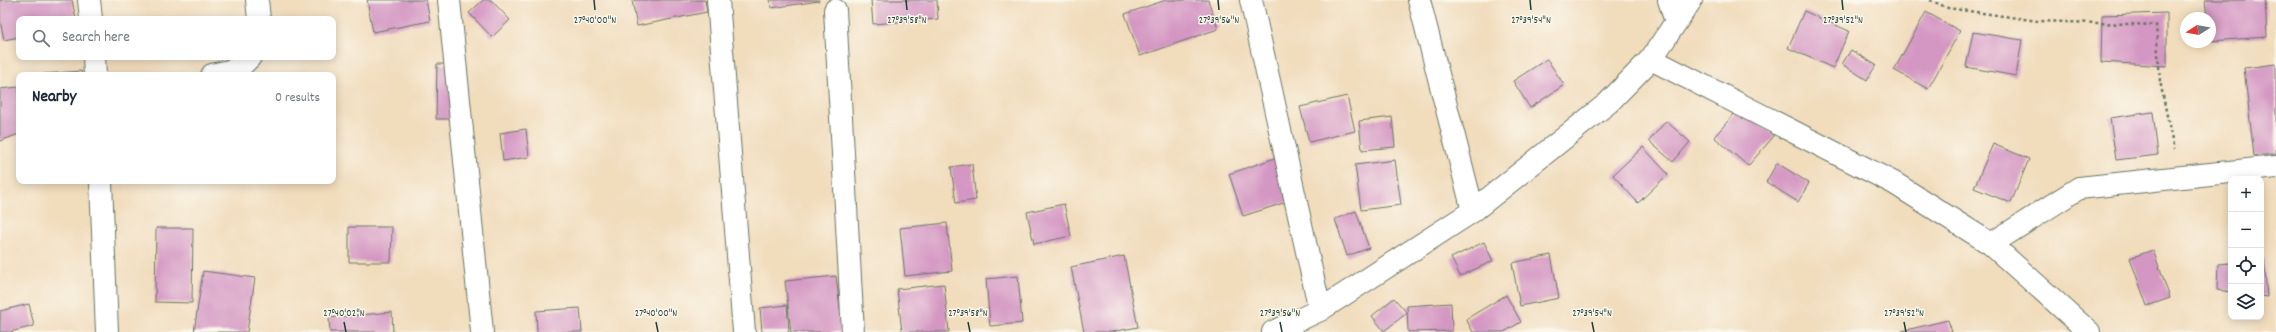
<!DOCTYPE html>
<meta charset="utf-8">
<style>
:root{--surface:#fff;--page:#f2f2f3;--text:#1f2937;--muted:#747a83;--line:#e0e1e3}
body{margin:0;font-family:Dekko,sans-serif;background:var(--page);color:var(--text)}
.controls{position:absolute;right:12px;bottom:12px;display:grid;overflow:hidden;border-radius:8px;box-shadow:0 2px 10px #0003}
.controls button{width:36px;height:36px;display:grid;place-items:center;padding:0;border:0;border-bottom:1px solid var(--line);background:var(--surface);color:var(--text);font:20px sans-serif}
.compass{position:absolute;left:2180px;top:12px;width:36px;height:36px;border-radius:50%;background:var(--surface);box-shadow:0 2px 10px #0003;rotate:259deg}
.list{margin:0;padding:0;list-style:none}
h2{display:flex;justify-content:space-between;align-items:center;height:52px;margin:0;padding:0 16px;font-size:17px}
h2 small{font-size:13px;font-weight:400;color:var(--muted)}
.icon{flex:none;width:22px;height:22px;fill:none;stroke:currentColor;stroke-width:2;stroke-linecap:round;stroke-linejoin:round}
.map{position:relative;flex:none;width:2276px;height:332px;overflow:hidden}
.search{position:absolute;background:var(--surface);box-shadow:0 2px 10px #0003;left:16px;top:16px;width:320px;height:44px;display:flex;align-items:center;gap:10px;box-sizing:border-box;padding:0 14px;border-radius:8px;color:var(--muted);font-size:15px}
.panel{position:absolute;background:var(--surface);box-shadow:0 2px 10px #0003;left:16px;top:72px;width:320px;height:112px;border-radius:8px}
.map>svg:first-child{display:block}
.building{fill:#d496c3}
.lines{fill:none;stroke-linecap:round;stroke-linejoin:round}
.street-casing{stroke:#687564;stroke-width:24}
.path{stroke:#687564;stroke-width:2.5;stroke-dasharray:3 3;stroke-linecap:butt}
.street{stroke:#fff;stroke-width:22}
.ticks{fill:none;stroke:#1f3d34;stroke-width:1.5}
.ticks-label{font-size:10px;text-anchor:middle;fill:#1f3d34;stroke:#fbf7ec;stroke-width:3;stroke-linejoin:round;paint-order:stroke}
</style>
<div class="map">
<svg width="2276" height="332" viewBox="0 0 2276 332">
<rect width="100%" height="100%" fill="#fbf7ec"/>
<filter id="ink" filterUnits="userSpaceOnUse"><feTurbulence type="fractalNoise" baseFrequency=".025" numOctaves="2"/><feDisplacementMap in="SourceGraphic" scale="8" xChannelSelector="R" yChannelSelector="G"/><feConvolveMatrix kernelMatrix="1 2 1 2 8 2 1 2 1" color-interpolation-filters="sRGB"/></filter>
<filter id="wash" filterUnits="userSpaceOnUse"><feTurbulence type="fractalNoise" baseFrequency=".012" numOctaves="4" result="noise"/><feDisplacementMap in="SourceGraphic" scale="16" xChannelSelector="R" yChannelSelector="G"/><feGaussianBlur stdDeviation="0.9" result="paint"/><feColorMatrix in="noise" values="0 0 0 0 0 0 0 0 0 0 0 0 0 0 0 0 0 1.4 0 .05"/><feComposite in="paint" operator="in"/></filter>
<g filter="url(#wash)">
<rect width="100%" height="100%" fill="#f1dcbc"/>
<g id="blocks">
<path class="building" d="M0 0H72L76 19H19V37L4 40 0 20Z
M367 0H426L430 21 373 32Z
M483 0H491L510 20 492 37 469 13Z
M632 0H705L707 12 637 26Z
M770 0H819V1L771 8Z
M871 0H937L938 19 873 24Z
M1166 0H1208L1218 29 1140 56 1125 14Z
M2205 0H2265L2267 37 2210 41V18H2207Z
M1804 11 1849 31 1833 68 1788 48Z
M1926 12 1960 31 1928 89 1894 70Z
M2167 13V66L2101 62 2102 15Z
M1973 32 2022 40 2016 76 1966 67Z
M1851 50 1876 65 1867 80 1842 64Z
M1547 59 1564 85 1530 108 1513 81Z
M437 64H453L452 119H436Z
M2276 64V154L2254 156 2244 68Z
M81 71 82 75H43V74Z
M19 87V134L0 141V89Z
M1347 96 1355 131 1309 142 1300 107Z
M1740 107 1774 136 1748 166 1714 137Z
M2153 112 2158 155 2116 160 2110 118Z
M1392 117 1395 147 1362 150 1359 121Z
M1666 121 1690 142 1673 162 1649 141Z
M526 129 529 157 503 161 500 133Z
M1993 144 2029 159 2011 203 1974 188Z
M1643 147 1668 174 1638 203 1613 175Z
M1278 157 1293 200 1243 216 1229 174Z
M1395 160 1401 205 1361 210 1355 165Z
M1777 163 1809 183 1798 202 1766 182Z
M972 164 976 200 956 203 951 167Z
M1064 204 1071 236 1034 244 1027 212Z
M1356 211 1369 248 1347 256 1335 219Z
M947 223 952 271 905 276 900 228Z
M349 227H392L391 262H349Z
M156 228H193L192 303 155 302Z
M1484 242 1493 261 1460 276 1451 258Z
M2153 250 2170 298 2147 306 2130 258Z
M1551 255 1559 298 1520 306 1512 263Z
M1124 256 1138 327 1111 332H1084L1071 267Z
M2261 258H2264L2267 297 2261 296Z
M2231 263V292L2217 290 2218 264Z
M203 271 255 278 247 332H194Z
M836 276 843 332H791L785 281Z
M1018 276 1022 323 990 326 986 279Z
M944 284 949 332H902L897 289Z
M1506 295 1521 322 1504 332H1473L1466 319Z
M1394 298 1407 313 1384 331 1372 316Z
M1451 303 1452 331 1408 332 1407 306Z
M29 304 34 326 10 332H0V311Z
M787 305 789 332H762L760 308Z
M580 308 582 332H537L536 311Z
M392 312 393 332H330L329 318Z
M1948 320 1952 332H1902V331Z"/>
</g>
</g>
<g filter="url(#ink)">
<use href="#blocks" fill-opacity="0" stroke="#687564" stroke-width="1"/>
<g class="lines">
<g class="street-casing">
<path id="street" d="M89 0 91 19
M257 0 259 19
M449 0 482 332
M718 0 744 332
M1251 0 1320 310
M1419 0 1473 211
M1669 0 1676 22
M835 10 853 332
M94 57 95 75
M1651 59 1894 183 1991 244 2089 332
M212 75 238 69 250 57
M101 181 107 332
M1991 244 2079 188 2276 167
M1273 332 1320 310 1473 211 1608 103 1651 59 1691 0"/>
</g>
<path class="path" d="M1930 0 1948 8 2038 21 2156 25 2160 81 2174 150"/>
<use href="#street" class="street"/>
</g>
</g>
<path class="ticks" d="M594 0 595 10M906 0 907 10M1218 0 1219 10M1530 0 1531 10M1842 0 1843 10M344 322 346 332M656 322 658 332M968 322 970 332M1280 322 1282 332M1592 322 1594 332M1904 322 1906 332"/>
<g class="ticks-label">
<text x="595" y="23">27°40'00"N</text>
<text x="907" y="23">27°39'58"N</text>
<text x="1219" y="23">27°39'56"N</text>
<text x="1531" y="23">27°39'54"N</text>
<text x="1843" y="23">27°39'52"N</text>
<text x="344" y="316">27°40'02"N</text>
<text x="656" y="316">27°40'00"N</text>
<text x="968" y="316">27°39'58"N</text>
<text x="1280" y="316">27°39'56"N</text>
<text x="1592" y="316">27°39'54"N</text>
<text x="1904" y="316">27°39'52"N</text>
</g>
</svg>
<div class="controls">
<button>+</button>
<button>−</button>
<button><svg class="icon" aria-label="locate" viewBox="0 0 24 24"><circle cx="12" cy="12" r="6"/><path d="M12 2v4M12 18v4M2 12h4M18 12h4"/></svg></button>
<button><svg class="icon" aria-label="layers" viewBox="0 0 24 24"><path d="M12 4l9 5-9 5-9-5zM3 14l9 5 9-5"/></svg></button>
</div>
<svg class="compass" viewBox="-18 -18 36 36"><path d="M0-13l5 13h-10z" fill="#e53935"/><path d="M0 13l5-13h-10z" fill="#747a83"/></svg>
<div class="search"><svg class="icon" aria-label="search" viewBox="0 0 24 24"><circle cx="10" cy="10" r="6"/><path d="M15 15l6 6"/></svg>Search here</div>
<section class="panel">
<h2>Nearby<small>0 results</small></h2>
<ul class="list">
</ul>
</section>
</div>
